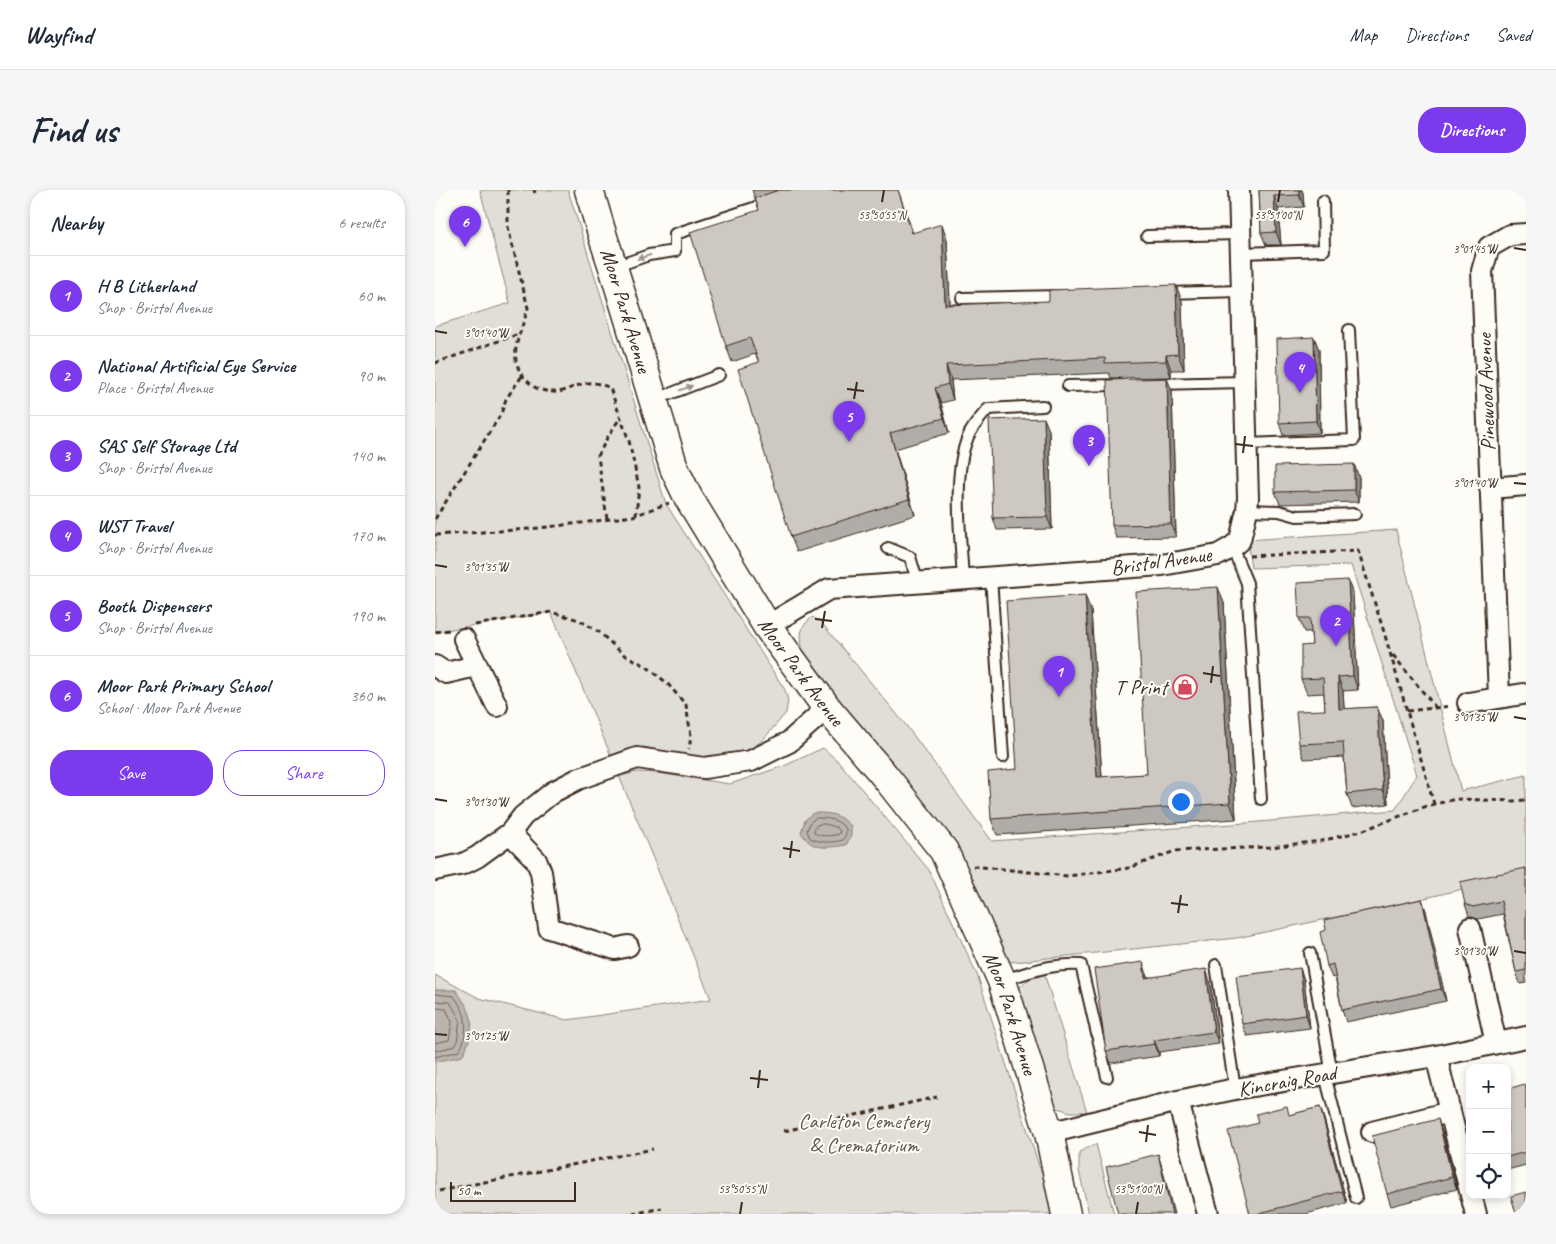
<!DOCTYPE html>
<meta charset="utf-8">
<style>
:root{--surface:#fff;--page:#f6f6f7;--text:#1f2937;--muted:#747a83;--line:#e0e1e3;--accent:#7c3aed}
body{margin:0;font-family:Caveat,sans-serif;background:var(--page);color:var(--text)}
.controls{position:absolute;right:15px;bottom:15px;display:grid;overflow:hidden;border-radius:10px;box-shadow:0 2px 8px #0003}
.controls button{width:45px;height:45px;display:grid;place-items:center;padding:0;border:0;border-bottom:1px solid var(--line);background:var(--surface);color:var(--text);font:25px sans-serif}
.scale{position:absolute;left:15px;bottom:12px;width:126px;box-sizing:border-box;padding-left:5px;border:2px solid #3b2a1e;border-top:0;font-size:14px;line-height:18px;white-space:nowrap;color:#3b2a1e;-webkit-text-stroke:4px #fdfcf7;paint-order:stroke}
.you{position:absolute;left:745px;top:611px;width:18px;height:18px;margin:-12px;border:4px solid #fff;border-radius:50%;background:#1a73e8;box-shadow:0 0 0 8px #1a73e833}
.badge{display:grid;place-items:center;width:32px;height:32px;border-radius:50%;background:var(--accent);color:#fff;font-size:16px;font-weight:700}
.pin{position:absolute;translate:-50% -41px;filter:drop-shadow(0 1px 2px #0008)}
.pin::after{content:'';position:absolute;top:26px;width:18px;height:15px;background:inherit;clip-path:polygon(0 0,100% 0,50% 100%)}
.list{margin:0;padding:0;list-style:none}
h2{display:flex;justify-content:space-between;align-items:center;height:65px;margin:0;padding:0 20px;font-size:21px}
h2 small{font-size:16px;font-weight:400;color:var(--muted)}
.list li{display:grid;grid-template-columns:32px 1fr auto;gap:15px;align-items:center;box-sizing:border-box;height:80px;padding:0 20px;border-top:1px solid var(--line)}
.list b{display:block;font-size:19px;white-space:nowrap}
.list p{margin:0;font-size:16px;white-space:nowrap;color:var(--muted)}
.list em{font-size:16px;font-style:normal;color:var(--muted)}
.actions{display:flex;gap:10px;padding:15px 20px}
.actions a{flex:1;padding:11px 0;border:1px solid var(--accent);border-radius:20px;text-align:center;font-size:18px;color:var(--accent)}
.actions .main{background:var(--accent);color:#fff}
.icon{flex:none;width:28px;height:28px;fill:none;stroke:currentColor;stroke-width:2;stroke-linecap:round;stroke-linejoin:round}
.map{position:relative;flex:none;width:1091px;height:1024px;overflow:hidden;border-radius:20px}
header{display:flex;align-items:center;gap:30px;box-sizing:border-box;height:70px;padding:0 25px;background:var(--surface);border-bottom:1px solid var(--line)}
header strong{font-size:24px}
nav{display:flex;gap:28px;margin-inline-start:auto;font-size:18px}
.intro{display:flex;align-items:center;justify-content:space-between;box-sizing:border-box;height:120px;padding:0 30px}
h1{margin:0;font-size:35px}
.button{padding:12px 22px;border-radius:20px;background:var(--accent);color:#fff;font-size:18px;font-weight:700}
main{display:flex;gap:30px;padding:0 30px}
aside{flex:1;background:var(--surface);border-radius:20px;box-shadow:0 2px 8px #0003}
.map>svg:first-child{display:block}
.green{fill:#e1ded7;stroke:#8e847a}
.water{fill:#bbb4ad;stroke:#887d74}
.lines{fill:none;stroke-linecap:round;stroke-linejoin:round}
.shore{stroke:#6e6157;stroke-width:1}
.lane-casing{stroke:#3b2a1e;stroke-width:14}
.street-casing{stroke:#3b2a1e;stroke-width:24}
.secondary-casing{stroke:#3b2a1e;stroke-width:31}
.path{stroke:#3b2a1e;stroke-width:3;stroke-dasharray:5 4;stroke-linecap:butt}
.lane{stroke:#fdfcf7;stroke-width:10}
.street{stroke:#fdfcf7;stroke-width:20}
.secondary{stroke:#fdfcf7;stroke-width:28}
.wall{fill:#b0aca7;stroke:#3b2a1e}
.shaded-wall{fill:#908c88;stroke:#3b2a1e}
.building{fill:#cdc8c2;stroke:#3b2a1e}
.oneway{fill:#9c938a}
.ticks{fill:none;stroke:#3b2a1e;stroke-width:2}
.labels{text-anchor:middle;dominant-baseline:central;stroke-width:4;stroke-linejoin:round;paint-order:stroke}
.street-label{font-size:21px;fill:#3b2a1e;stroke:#fdfcf7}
.poi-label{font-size:21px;fill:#3b2a1e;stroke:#fdfcf7;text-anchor:end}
.park-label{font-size:21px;fill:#64574c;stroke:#fdfcf7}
.ticks-label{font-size:12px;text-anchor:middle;fill:#3b2a1e;stroke:#fdfcf7;stroke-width:4;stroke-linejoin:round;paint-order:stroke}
</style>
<header>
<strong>Wayfind</strong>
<nav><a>Map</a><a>Directions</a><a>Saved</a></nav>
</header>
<div class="intro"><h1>Find us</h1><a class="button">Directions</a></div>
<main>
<aside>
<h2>Nearby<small>6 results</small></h2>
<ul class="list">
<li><span class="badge">1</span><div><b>H B Litherland</b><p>Shop · Bristol Avenue</p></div><em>60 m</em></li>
<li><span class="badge">2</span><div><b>National Artificial Eye Service</b><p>Place · Bristol Avenue</p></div><em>90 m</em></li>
<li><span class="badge">3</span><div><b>SAS Self Storage Ltd</b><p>Shop · Bristol Avenue</p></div><em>140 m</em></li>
<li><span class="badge">4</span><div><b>WST Travel</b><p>Shop · Bristol Avenue</p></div><em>170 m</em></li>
<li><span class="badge">5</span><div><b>Booth Dispensers</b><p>Shop · Bristol Avenue</p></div><em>190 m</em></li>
<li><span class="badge">6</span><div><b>Moor Park Primary School</b><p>School · Moor Park Avenue</p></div><em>360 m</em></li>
</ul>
<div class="actions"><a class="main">Save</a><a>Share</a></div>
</aside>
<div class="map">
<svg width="1091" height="1024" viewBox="0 0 1091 1024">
<rect width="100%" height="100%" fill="#fdfcf7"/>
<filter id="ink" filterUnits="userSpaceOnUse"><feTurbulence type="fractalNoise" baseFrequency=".02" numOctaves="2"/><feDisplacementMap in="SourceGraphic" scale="10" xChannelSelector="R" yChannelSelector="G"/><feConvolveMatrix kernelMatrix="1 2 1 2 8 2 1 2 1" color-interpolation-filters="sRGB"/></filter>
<g filter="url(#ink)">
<path class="green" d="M45 0H133L231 314 350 500 353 510 351 523 327 551 308 563 264 569 209 557 176 566 116 422 0 442V136L75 113Z
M961 340 1026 601 1091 585V684L986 709 802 748 604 769 590 771 574 772 538 689 521 658 389 497 367 461 366 443 369 435 377 427 385 431 470 534 557 651 812 633 960 620 982 585 916 375 816 378 812 350Z
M388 558 404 572 494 680 543 787 605 979 630 1024H0V785L44 808 132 830 276 809 184 586 202 582 222 583 295 594 349 576Z
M609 783 652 922H635L617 916 582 801C589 791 596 787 609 783Z
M661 954 679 1024H654L644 981V962Z"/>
<path class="water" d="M378 623C396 623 402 623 416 636V646L411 655C392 658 376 661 366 642L370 630Z
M0 800H21C27 809 34 818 36 828 38 839 33 857 27 866L0 872Z"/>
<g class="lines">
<path class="shore" d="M381 628C393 628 403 629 411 639V644L408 650C397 653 385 653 375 648L372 641 375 633Z
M390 634 401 637 405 641 404 644C397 646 386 647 379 643V640L382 635Z
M0 804 19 806C28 820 32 826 30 843 29 850 28 855 24 861L0 867
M0 811 15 812 25 830 22 853 20 856 0 861
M0 818 11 819 17 832 14 850 0 853"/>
<g class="lane-casing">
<path id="lane" d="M712 46 805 44
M806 63 889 60 888 11
M179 77 214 65 240 61V44L334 13
M731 103 807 101
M527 108 626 106
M721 194 810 192
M633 196 684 195
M219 210 284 185
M812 254 919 250 914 140
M812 320 844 321 862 326 920 324
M797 357 812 393 826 609
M453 358 475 367 483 393
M556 387 568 567
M528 389C526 349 517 284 533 247 537 237 546 227 553 219L608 216
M875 763 897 884
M781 775 800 899
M568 790C596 782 617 773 646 775L672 887
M890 885 921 1008"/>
</g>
<g class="street-casing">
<path id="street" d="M1055 298 1091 295
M332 436 394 399 727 375 783 365 797 357 805 350 812 320 813 308 804 0
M29 449 62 516
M0 476 11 483 41 476
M1064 507 1047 81 1054 57 1075 45 1091 44
M1033 513 1088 504
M75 643 101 670 106 682 114 738 180 759 193 756
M0 680 28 674 42 667 75 643 88 626 118 602 143 589 202 568 269 578 316 571 354 552 392 518
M1035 738 1061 853
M1001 866 1035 1001
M743 911 773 1024
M937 942 1015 922
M614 943 743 911 800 899 1001 866 1091 847
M1036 1005 1041 1024"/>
</g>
<g class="secondary-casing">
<g id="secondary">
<path id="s1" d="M154 0 168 47 178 77 239 278 253 307 332 436 392 518 449 585 509 661 567 791 614 943 631 1024"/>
</g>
</g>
<path class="path" d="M73 0V37L93 118C85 148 67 171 98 196 103 200 117 203 124 202 146 196 151 187 175 198L194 251 204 297 201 325
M99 0 100 3
M0 173 84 144
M0 329 66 224 71 209 87 186
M172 329 163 266 172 248 185 228
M0 345 95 339 146 333 198 326 234 313
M814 366 923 361 949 442 999 614
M40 435 116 422 144 430 164 442 188 464 211 476 232 493 251 515 256 546 254 559
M0 442 14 440
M958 465 1001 518
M972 521 1016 516
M538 676 633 686 694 678 740 661 835 657 886 651 926 641 992 616 1021 609 1079 611 1091 610
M349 941 502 907
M4 1001 218 959
M197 1024 227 1018"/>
<use href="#lane" class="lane"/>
<use href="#street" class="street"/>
<use href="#secondary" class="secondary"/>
</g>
<path class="wall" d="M317 0H463L478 43 512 49 515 114 747 111 749 180H736V187L676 188 674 183 516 190 518 210 506 213 514 243 460 259 480 325 362 362 356 347 324 172 320 164 297 172 291 156 324 20Z
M824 0H867L868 3 869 17 843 19 846 55H831L826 43Z
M879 147 884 160 885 243 848 245 844 233Z
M737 201 741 347 681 348 677 335Z
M614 240 617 339 562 340 558 328Z
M924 287V312L845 314 840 302Z
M918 404 923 500 908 501 909 519 942 517 948 531 953 614 917 618 912 604 909 567 869 569 864 554 890 520 889 503 872 504 866 489 877 455 876 442H869L864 428Z
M789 413 801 629 562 645 556 629 582 579 656 421 667 587 712 584Z
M1091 678V793L1085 794 1081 782 1068 724 1043 729 1034 726 1030 714Z
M987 709 991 721 1011 811 911 832 907 820 900 787 897 788 892 776 891 740Z
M865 778 869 790 875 838 812 846 807 834Z
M712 784 713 787 775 791 784 854 724 862V866L676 873 671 861Z
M1091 898V975L1072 980V899Z
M885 917 889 929 912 1013 871 1024H815L855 925Z
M1007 942 1022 999 956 1016 952 1004Z"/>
<path class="shaded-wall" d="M864 0H867L868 3 869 17 864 5Z
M839 6 843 19 846 55 841 42Z
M507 34 512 49 516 130 510 115Z
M741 95 747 111 749 180 743 164Z
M879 147 884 160 885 243 881 231Z
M731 165 736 180V187L731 171Z
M511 175 516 190 518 210 513 194Z
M732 188 737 201 741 347 736 334Z
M500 198 506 213 514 243 509 228Z
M609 228 614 240 617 339 612 327Z
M455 243 460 259 480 325 474 309Z
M919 274 924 287V312L919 300Z
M913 390 918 404 923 500 918 486Z
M783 397 789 413 801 629 795 613Z
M650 405 656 421 668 603 662 587Z
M903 487 908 501 910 533 904 519Z
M942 517 948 531 953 614 948 600Z
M987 709 991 721 1011 811 1006 799Z
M708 772 712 784 714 800 710 788Z
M865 778 869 790 875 838 871 825Z
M771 779 775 791 784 854 779 842Z
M719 850 724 862V866L720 854Z
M885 917 889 929 912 1013 907 1001Z
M1003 929 1007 942 1022 999 1017 987Z
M723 964 727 977 739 1024H737Z"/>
<path class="building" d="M344 0H463L477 43 507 34 510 115 614 111V100L741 95 743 164 731 165V171L670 173V168L511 175 513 194 500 198 509 228 455 243 474 309 356 347 303 179 324 172 315 148 291 156 255 42 324 20 320 8Z
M824 0H864V5L839 6 841 42 826 43Z
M879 147 881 231 844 233 842 149Z
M732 188 736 334 677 335 672 190Z
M609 228 612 327 558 328 554 230Z
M919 274V300L840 302V276Z
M913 390 918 486 903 487 904 519 942 517 948 600 912 604 908 552 864 554 861 521 890 520 888 488 866 489V456L877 455 875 428H864L862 393Z
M783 397 795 613 556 629 553 582 582 579 571 411 650 405 662 587 712 584 701 402Z
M1091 678V780L1081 782 1066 711 1038 717 1030 714 1025 692Z
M987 709 1006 799 907 820 898 774 892 776 885 742 891 740 889 730Z
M708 772 710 788 771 779 779 842 719 850 720 854 671 861 659 779Z
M865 778 871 825 807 834 801 786Z
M1090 894 1091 899V962L1072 967V899Z
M852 916 854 925 885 917 907 1001 821 1024H815L793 941 823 933 821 924Z
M1003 929 1017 987 952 1004 937 946Z
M723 964 737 1024H683L671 977Z
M1091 1002V1024H1081L1076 1006Z"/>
<defs><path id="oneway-solid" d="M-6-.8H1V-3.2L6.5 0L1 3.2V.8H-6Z" transform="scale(1.25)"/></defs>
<g class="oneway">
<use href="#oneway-solid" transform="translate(209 67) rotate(163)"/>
<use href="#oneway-solid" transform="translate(251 198) rotate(-20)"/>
</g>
</g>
<path class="ticks" d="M447 12 449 0M843 12 845 0M1079 58 1091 60M0 141 12 143M412 199 429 201M419 209 422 192M800 254 818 256M808 263 810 246M1079 293 1091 294M0 375 12 377M380 429 397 431M387 438 390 421M768 483 785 486M776 493 778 476M1079 527 1091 529M0 609 12 611M348 658 365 661M355 668 357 651M736 713 753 715M743 723 746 705M1079 761 1091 763M0 844 12 845M315 888 333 890M323 898 325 880M704 942 721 945M711 952 713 935M305 1024 307 1012M701 1024 703 1012"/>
<defs>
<g id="shop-ring" transform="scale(1.25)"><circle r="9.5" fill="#fdfcf7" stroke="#d1495b" stroke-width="1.5"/><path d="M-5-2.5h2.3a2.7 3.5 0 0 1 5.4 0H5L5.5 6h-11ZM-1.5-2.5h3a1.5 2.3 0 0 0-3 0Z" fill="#d1495b"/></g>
</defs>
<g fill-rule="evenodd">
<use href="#shop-ring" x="750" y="497"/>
</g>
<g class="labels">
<g class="street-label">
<text stroke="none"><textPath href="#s1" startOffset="126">Moor Park Avenue</textPath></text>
<text transform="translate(1051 202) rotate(-92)">Pinewood Avenue</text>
<text transform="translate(726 371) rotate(-8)">Bristol Avenue</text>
<text stroke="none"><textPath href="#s1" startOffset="531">Moor Park Avenue</textPath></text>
<text stroke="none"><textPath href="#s1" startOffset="936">Moor Park Avenue</textPath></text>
<text transform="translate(852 891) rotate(-10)">Kincraig Road</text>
</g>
<g class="poi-label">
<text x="732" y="497">T Print</text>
</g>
<g class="park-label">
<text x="429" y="931">Carleton Cemetery<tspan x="429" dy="24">&amp; Crematorium</tspan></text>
</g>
</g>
<g class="ticks-label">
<text x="447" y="29">53°50'55"N</text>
<text x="843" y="29">53°51'00"N</text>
<text x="1040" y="63">3°01'45"W</text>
<text x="51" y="147">3°01'40"W</text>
<text x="1040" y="297">3°01'40"W</text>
<text x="51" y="381">3°01'35"W</text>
<text x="1040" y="531">3°01'35"W</text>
<text x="51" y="616">3°01'30"W</text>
<text x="1040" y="765">3°01'30"W</text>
<text x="51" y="850">3°01'25"W</text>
<text x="307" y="1003">53°50'55"N</text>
<text x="703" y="1003">53°51'00"N</text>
</g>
</svg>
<div class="controls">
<button>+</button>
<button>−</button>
<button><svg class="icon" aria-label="locate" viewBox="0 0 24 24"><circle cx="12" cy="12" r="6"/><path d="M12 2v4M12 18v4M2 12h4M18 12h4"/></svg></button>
</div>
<div class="scale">50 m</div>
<div class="you"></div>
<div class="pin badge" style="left:624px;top:507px">1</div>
<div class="pin badge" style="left:901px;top:456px">2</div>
<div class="pin badge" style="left:654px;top:276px">3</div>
<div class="pin badge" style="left:865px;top:203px">4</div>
<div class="pin badge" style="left:414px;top:252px">5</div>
<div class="pin badge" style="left:30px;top:57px">6</div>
</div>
</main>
